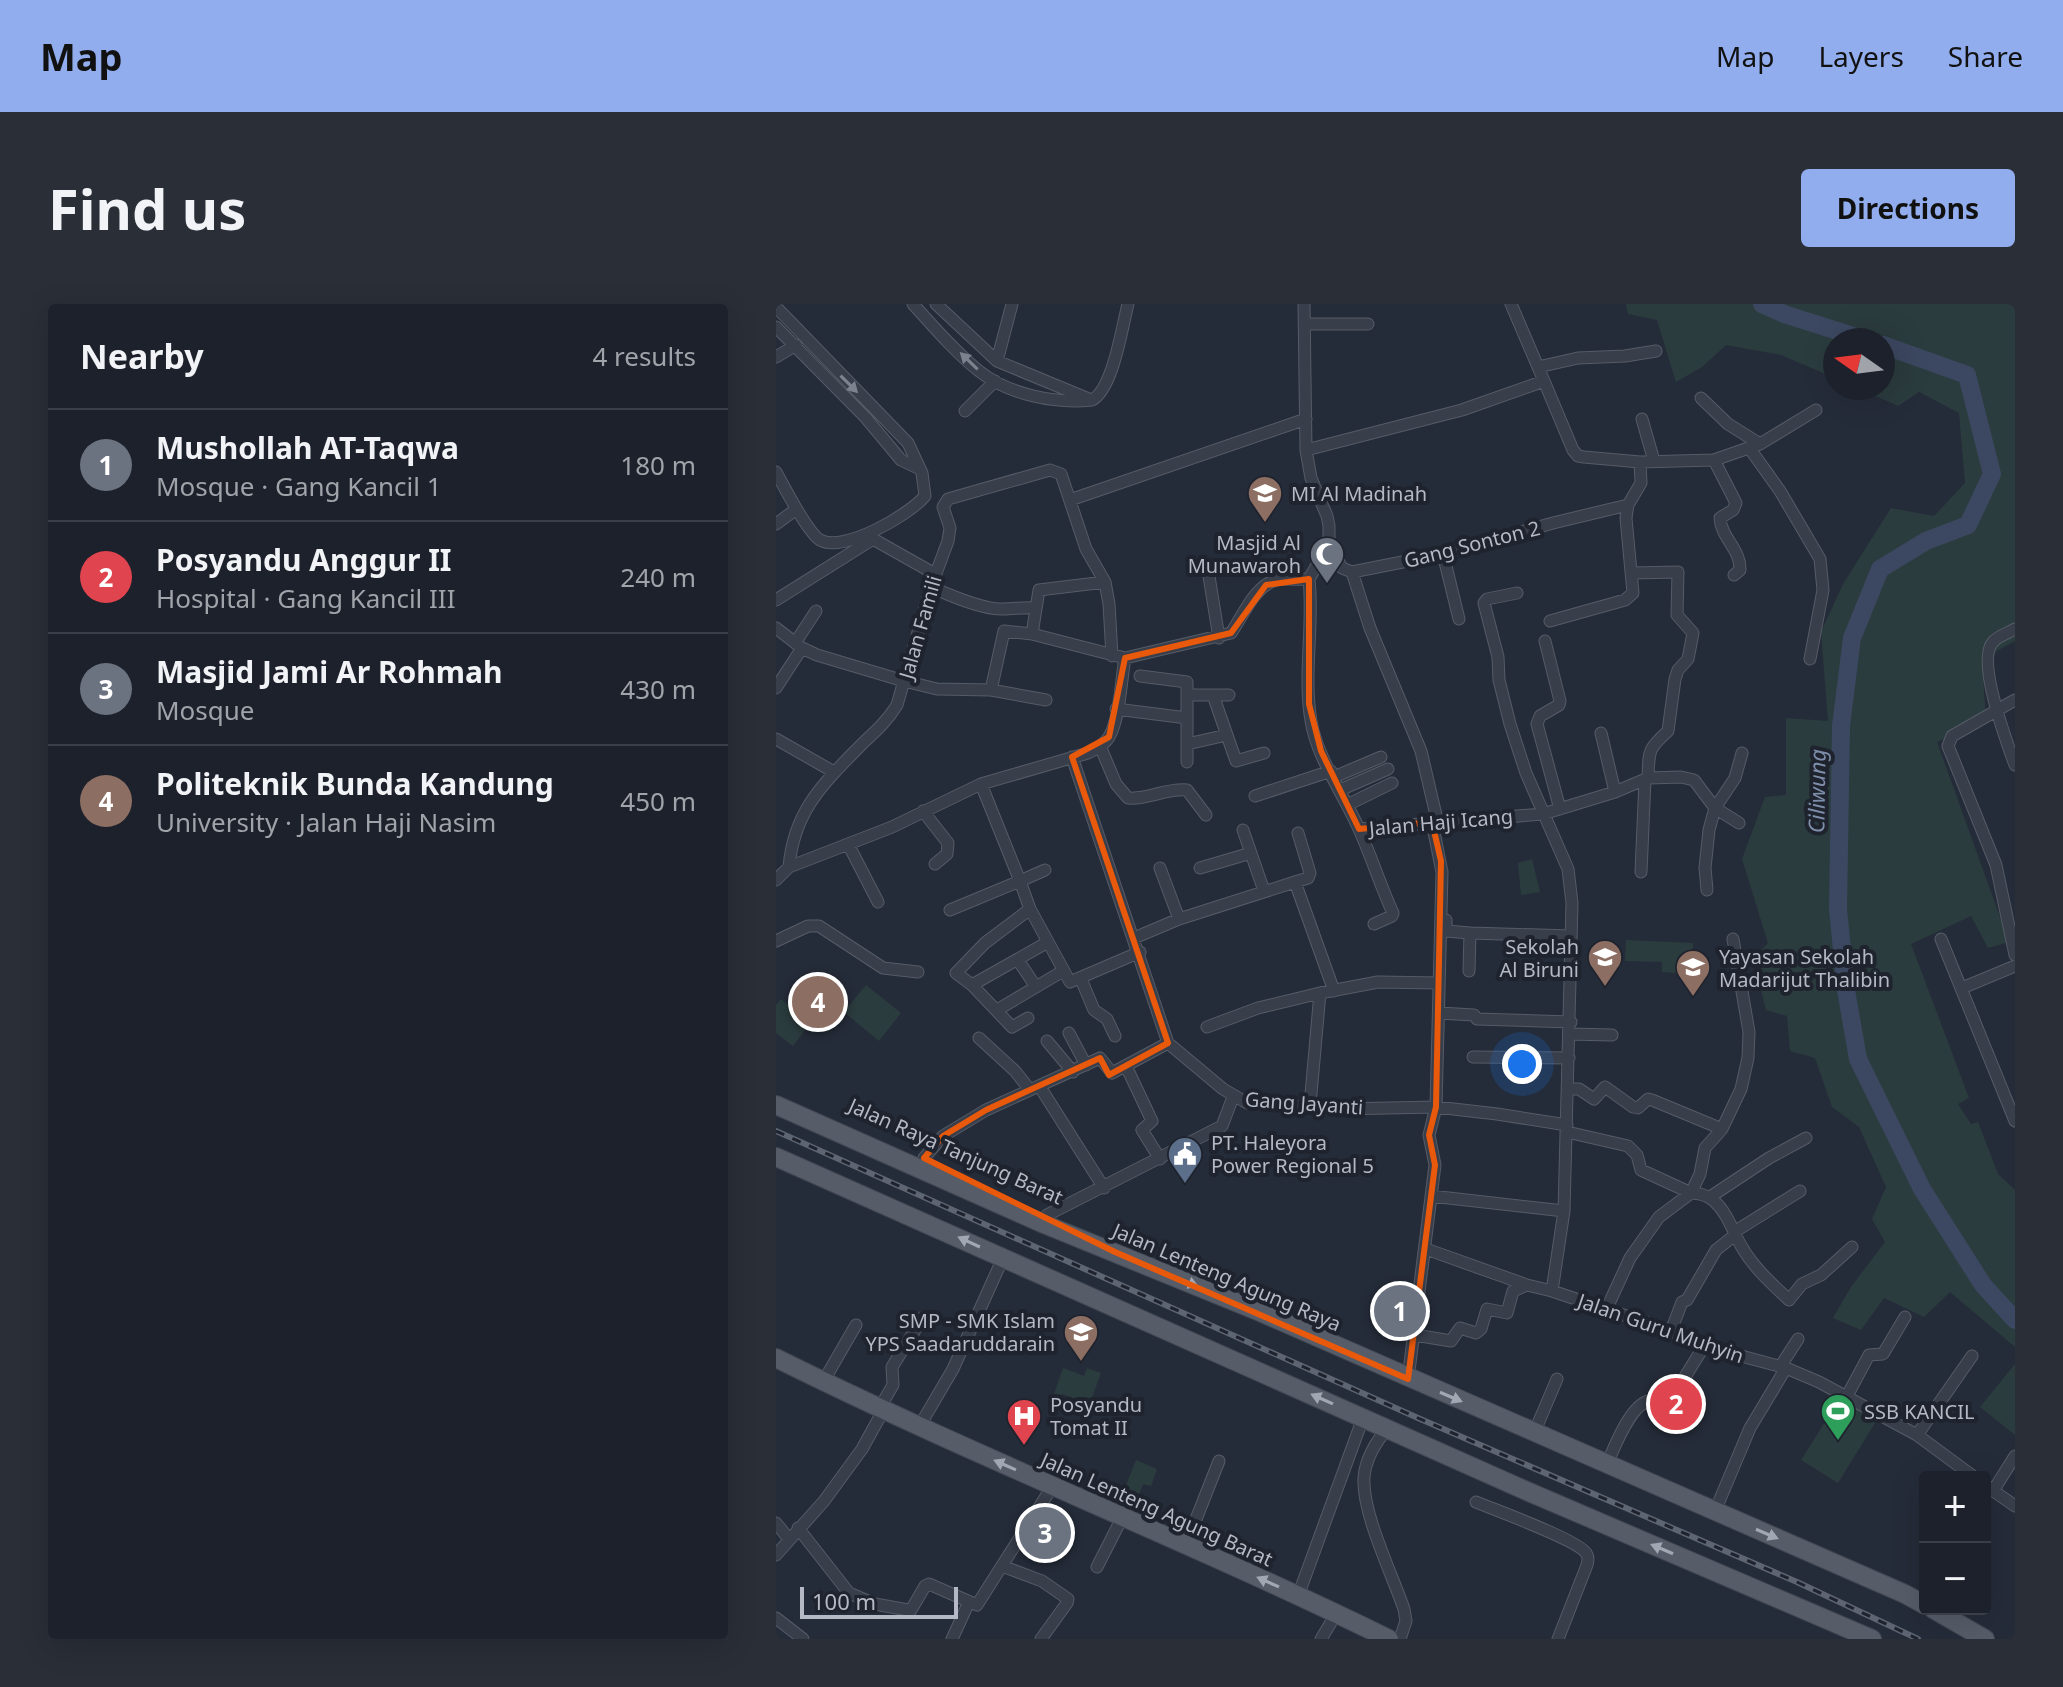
<!DOCTYPE html>
<meta charset="utf-8">
<style>
:root{--surface:#1c212b;--page:#292e37;--text:#f1f3f6;--muted:#a0a3a9;--line:#3a3e47;--accent:#91aded}
body{margin:0;font-family:"Noto Sans",sans-serif;background:var(--page);color:var(--text)}
.controls{position:absolute;right:24px;bottom:24px;display:grid;overflow:hidden;border-radius:8px;box-shadow:0 8px 32px #0002}
.controls button{width:72px;height:72px;display:grid;place-items:center;padding:0;border:0;border-bottom:2px solid var(--line);background:var(--surface);color:var(--text);font:40px sans-serif}
.compass{position:absolute;left:1047px;top:24px;width:72px;height:72px;border-radius:50%;background:var(--surface);box-shadow:0 8px 32px #0002;rotate:284deg}
.scale{position:absolute;left:24px;bottom:20px;width:158px;box-sizing:border-box;padding-left:8px;border:4px solid #b4b9c5;border-top:0;font-size:22px;line-height:28px;white-space:nowrap;color:#b4b9c5;-webkit-text-stroke:6px #1e232e;paint-order:stroke}
.you{position:absolute;left:746px;top:760px;width:28px;height:28px;margin:-20px;border:6px solid #fff;border-radius:50%;background:#1a73e8;box-shadow:0 0 0 12px #1a73e833}
.badge{display:grid;place-items:center;width:52px;height:52px;border-radius:50%;background:var(--accent);color:#fff;font-size:26px;font-weight:700}
.pin{position:absolute;translate:-50% -50%;border:4px solid #fff;box-shadow:0 2px 8px #0006}
.list{margin:0;padding:0;list-style:none}
h2{display:flex;justify-content:space-between;align-items:center;height:104px;margin:0;padding:0 32px;font-size:34px}
h2 small{font-size:26px;font-weight:400;color:var(--muted)}
.list li{display:grid;grid-template-columns:52px 1fr auto;gap:24px;align-items:center;box-sizing:border-box;height:112px;padding:0 32px;border-top:2px solid var(--line)}
.list b{display:block;font-size:30px;white-space:nowrap}
.list p{margin:0;font-size:26px;white-space:nowrap;color:var(--muted)}
.list em{font-size:26px;font-style:normal;color:var(--muted)}
.map{position:relative;flex:none;width:1239px;height:1335px;overflow:hidden;border-radius:8px}
header{display:flex;align-items:center;gap:48px;box-sizing:border-box;height:112px;padding:0 40px;background:var(--accent);color:#111}
header strong{font-size:38px}
nav{display:flex;gap:44px;margin-inline-start:auto;font-size:28px}
.intro{display:flex;align-items:center;justify-content:space-between;box-sizing:border-box;height:192px;padding:0 48px}
h1{margin:0;font-size:56px}
.button{padding:20px 36px;border-radius:8px;background:var(--accent);color:#111;font-size:28px;font-weight:700}
main{display:flex;gap:48px;padding:0 48px}
aside{flex:1;background:var(--surface);border-radius:8px;box-shadow:0 8px 32px #0002}
.map>svg:first-child{display:block}
.green{fill:#2b3c3e}
.lines{fill:none;stroke-linecap:round;stroke-linejoin:round}
.river{stroke:#3c4861;stroke-width:18}
.street-casing{stroke:#565c67;stroke-width:13}
.primary-casing{stroke:#414752;stroke-width:20}
.street{stroke:#383e4a;stroke-width:11}
.primary{stroke:#565d69;stroke-width:18}
.rail-casing{stroke:#5d6472;stroke-width:6}
.rail{stroke:#1e232e;stroke-width:3;stroke-dasharray:9;stroke-linecap:butt}
.oneway{fill:#7c828e}
.oneway2{fill:#a1a7b3}
.marked{fill:none;stroke:#e8590c;stroke-width:6;stroke-linejoin:round}
.labels{text-anchor:middle;dominant-baseline:central;stroke-width:8;stroke-linejoin:round;paint-order:stroke}
.poi-label{font-size:20px;fill:#b4b9c5;stroke:#1e232e;text-anchor:start}
.street-label{font-size:20px;fill:#b4b9c5;stroke:#1e232e}
.water-label{font-size:22px;font-style:italic;fill:#7e8eaa;stroke:#1e232e}
</style>
<header>
<strong>Map</strong>
<nav><a>Map</a><a>Layers</a><a>Share</a></nav>
</header>
<div class="intro"><h1>Find us</h1><a class="button">Directions</a></div>
<main>
<aside>
<h2>Nearby<small>4 results</small></h2>
<ul class="list">
<li><span class="badge" style="background:#6b7280">1</span><div><b>Mushollah AT-Taqwa</b><p>Mosque · Gang Kancil 1</p></div><em>180 m</em></li>
<li><span class="badge" style="background:#e0444e">2</span><div><b>Posyandu Anggur II</b><p>Hospital · Gang Kancil III</p></div><em>240 m</em></li>
<li><span class="badge" style="background:#6b7280">3</span><div><b>Masjid Jami Ar Rohmah</b><p>Mosque</p></div><em>430 m</em></li>
<li><span class="badge" style="background:#8d6e63">4</span><div><b>Politeknik Bunda Kandung</b><p>University · Jalan Haji Nasim</p></div><em>450 m</em></li>
</ul>
</aside>
<div class="map">
<svg width="1239" height="1335" viewBox="0 0 1239 1335">
<rect width="100%" height="100%" fill="#252c39"/>
<path class="green" d="M850 0H1239V337L1206 355 1210 416 1161 438 1233 638 1212 644 1195 612 1135 640 1193 794 1182 800 1195 820 1202 818 1222 870 1239 886V1043L1174 988 1148 1013 1108 994 1085 1026 1057 1014 1075 983 1109 938 1096 915 1110 883 1083 823 1056 803 1039 754 1014 747 1011 712 990 706 977 655 992 639 966 555 989 493 1010 491V414L1052 417 1045 328 1067 280 1115 204 1158 212 1189 179 1183 109 1143 88 1122 102 1082 84H1107V36H1059V74L1005 51 950 41 926 63 900 78 881 16 852 10Z
M756 555 764 588 745 591 742 559Z
M850 636 917 639 916 670 886 668V658L849 657Z
M90 681 125 709 103 737 68 708Z
M5 695 35 718 17 742 0 729V701Z
M1239 1060V1131L1204 1103Z
M287 1064 308 1072 311 1064 325 1069 314 1099 286 1090 284 1096 277 1093Z
M1065 1093 1099 1119 1062 1179 1025 1156Z
M360 1156 381 1165 375 1182 367 1180 362 1194 347 1189Z"/>
<g class="lines">
<path class="river" d="M986 0 1008 10 1090 36
M1107 41 1191 71 1216 170 1192 221 1150 237 1104 265 1076 334 1065 422 1062 605 1070 686 1082 755 1146 885 1207 981 1239 1016"/>
<g class="street-casing">
<path id="street" d="M137 0C158 23 179 48 203 67 233 91 280 100 316 96
M160 0 221 57 313 95
M0 3 132 139 146 169 149 192C133 211 68 249 44 236 32 229 8 183 0 168
M529 20H592
M0 23 90 114 125 156 144 165
M0 53 20 41
M221 57 236 0
M762 63 802 54 849 52 880 47
M768 77 797 146 802 152 808 153 864 158 938 156 984 140 1040 106
M925 94 952 120 984 140
M316 96C337 85 346 23 352 0
M189 107 219 77
M866 115 878 157
M974 145 1004 187 1044 255 1047 286 1034 355
M530 146 686 106 768 77 735 0
M938 156 960 199 957 206 944 214C945 234 965 245 964 266L958 271
M294 196 530 115
M0 220 15 209
M553 240 566 264 576 268 667 250 777 219 852 201
M667 250 683 315
M432 266 443 334
M576 268 594 324 645 447 663 524
M856 269 902 268 901 311 917 329 912 355 902 366 899 375 892 427C872 445 873 446 872 474
M533 275C538 322 527 370 535 417 541 454 567 489 582 523 595 551 604 581 617 609L616 612 598 620
M329 278 263 286 256 330 349 354 455 329C467 312 478 282 500 276 510 274 523 276 533 275L553 240V222L551 212 535 174 530 146 528 0
M155 283C173 291 207 306 227 305 239 305 247 303 259 304
M741 289 711 295 708 299 722 353 723 376 734 420 750 469 792 565 796 599 788 907 776 987 895 1027 928 1042 1010 1064 1043 1078 1141 1131 1198 1173
M0 296 97 235 159 270
M774 317 849 296 857 289 850 214 852 201 865 179 864 158
M0 324 26 344 41 351 128 377 161 385 215 386 270 396
M1239 325C1232 329 1222 332 1217 338 1200 356 1231 439 1239 461
M769 337 784 397 783 401 764 412 761 420 784 505
M19 339 40 307
M364 372 411 378V458
M0 384 26 344
M215 386 228 327 256 330
M411 391H453
M437 391 460 457 488 449
M1239 396 1176 432 1172 442 1220 561 1239 651
M340 405 411 414
M825 429 839 488
M0 435 58 468
M411 440 451 431
M324 442 340 480 352 494C371 496 390 484 411 486L430 511
M296 453 392 739 447 785 471 799 565 805 660 803 721 810 791 821
M558 473 605 453
M564 486 612 465
M479 492 555 467
M571 501 616 479
M147 507 172 539 171 550 159 560
M583 525 767 510 839 488 872 474 905 473 918 476 939 504 963 519
M467 526 488 587
M72 540 102 598
M13 563C18 505 49 478 88 438 100 427 112 416 121 401L155 283 172 237 174 224 167 203 172 195 274 166 285 170 310 245 329 278 333 300 336 352
M384 564 403 615
M424 564 475 549
M269 566 244 577 254 605 294 678 364 648
M865 568 869 476
M0 576 13 563 116 523 205 480 312 449C320 445 328 441 333 433 344 414 345 376 349 354
M519 578 532 574 534 569 522 529
M931 586 929 564 933 526 939 504 959 474 966 449
M174 606 244 577 205 480
M670 616V627L694 629
M358 634 403 615 519 578 558 687
M1165 635 1239 817
M0 637 32 622H43L107 664 142 668
M242 656 260 683
M693 667 694 629 795 632
M305 675 318 706 331 715 339 732
M196 681 272 638
M1186 684 1239 662
M221 706 287 667
M663 709 698 711 701 715 795 718
M252 714 236 723 196 681 180 669 209 639 254 605
M431 723 482 704 544 689
M293 729 310 761
M794 730 836 731
M203 734 239 767 254 786
M271 737 297 768
M697 753 793 754
M350 762 376 817 366 826 384 855
M264 783 328 884
M793 785H803L818 795 829 783 857 803 862 804 872 795 876 796 946 825
M534 801 544 689 602 678 663 679
M791 828 852 842 861 851 865 866 915 889C923 889 931 891 938 897 952 909 957 929 967 945 979 965 996 980 1013 996L1026 980 1045 971 1076 943
M148 854 167 832 210 806 324 754 336 769 392 739
M655 892 788 907
M934 893 993 854 1030 834
M271 911 446 822 457 793
M958 928 1024 887
M650 945 751 981
M830 1006 854 954 883 913 915 889 924 870 929 844 946 825 965 785 972 754 973 728 957 635
M895 1027 906 998 911 996 940 946 959 931
M639 1031 675 1037 684 1024 700 1029 705 1025 711 1005 731 1009 737 987 751 981 776 987
M1004 1063 1022 1035
M632 1075 659 861 653 831 660 803 666 568 656 518
M47 1078 80 1021
M1071 1092 1093 1051 1107 1050 1129 1013
M103 1105 117 1081 116 1063 147 1013
M143 1123 177 1065 227 954
M612 1124C600 1137 589 1156 588 1174 586 1209 616 1270 628 1305L630 1317 624 1335
M758 1129 781 1075
M1141 1131 1196 1052
M831 1160C838 1144 854 1102 872 1097 877 1096 884 1099 890 1099L896 1094 928 1042
M1209 1181 1239 1202
M1217 1187 1239 1152
M700 1198C719 1206 802 1236 810 1249 813 1254 812 1256 811 1261L782 1335
M939 1207 974 1124 1010 1064
M0 1219 13 1235
M22 1224 73 1289 99 1300 132 1306H135L149 1282 153 1280 201 1301 276 1183
M424 1240 413 1233 443 1157
M0 1251 48 1197 86 1145 107 1107
M226 1262 266 1277 292 1295 291 1299 265 1335
M321 1263 346 1214
M522 1292 587 1114
M0 1314 27 1335
M176 1335 193 1298
M545 1335 560 1310"/>
</g>
<g class="primary-casing">
<path id="primary" d="M0 801 268 920 484 1008 1129 1290 1149 1301
M0 853 753 1188 1096 1335
M0 1054C201 1154 411 1236 613 1335
M1157 1305 1209 1335"/>
</g>
<use href="#street" class="street"/>
<use href="#primary" class="primary"/>
<g class="rail-casing">
<path id="rail" d="M0 827 642 1114 1021 1278 1142 1335"/>
</g>
<use href="#rail" class="rail"/>
</g>
<defs><path id="oneway-solid" d="M-6-.8H1V-3.2L6.5 0L1 3.2V.8H-6Z" transform="scale(2)"/></defs>
<g class="oneway">
<use href="#oneway-solid" transform="translate(193 57) rotate(-136)"/>
<use href="#oneway-solid" transform="translate(73 80) rotate(45)"/>
</g>
<g class="oneway2">
<use href="#oneway-solid" transform="translate(193 938) rotate(-155)"/>
<use href="#oneway-solid" transform="translate(411 978) rotate(22)"/>
<use href="#oneway-solid" transform="translate(675 1093) rotate(23)"/>
<use href="#oneway-solid" transform="translate(546 1095) rotate(-156)"/>
<use href="#oneway-solid" transform="translate(229 1161) rotate(-156)"/>
<use href="#oneway-solid" transform="translate(991 1230) rotate(23)"/>
<use href="#oneway-solid" transform="translate(886 1245) rotate(-157)"/>
<use href="#oneway-solid" transform="translate(492 1278) rotate(-156)"/>
</g>
<path class="marked" d="M533 275V400L545 447 583 525 656 518 665 557 660 803 653 831 659 861 632 1075 339 948 148 854 167 832 210 806 324 754 333 771 392 739 296 453 333 433 349 354 455 329 490 281Z"/>
<defs>
<g id="school-pin" transform="scale(1.8)"><path d="M0 17L-7.5 6A9.5 9.5 0 1 1 7.5 6Z" fill="#8d6e63" stroke="#1e232e"/><path d="M0-5L7-2L0 1L-7-2ZM-4 1L0 2.5L4 1V4Q0 6-4 4Z" fill="#fff"/></g>
<g id="mosque-pin" transform="scale(1.8)"><path d="M0 17L-7.5 6A9.5 9.5 0 1 1 7.5 6Z" fill="#6b7280" stroke="#1e232e"/><path d="M3.5-4.9A6 6 0 1 0 3.5 4.9A5 5 0 1 1 3.5-4.9Z" fill="#fff"/></g>
<g id="civic-pin" transform="scale(1.8)"><path d="M0 17L-7.5 6A9.5 9.5 0 1 1 7.5 6Z" fill="#5c6f8a" stroke="#1e232e"/><path d="M-.6-6.5H3V-4.5H.6V-3L4-1V1h2V6H-6V1h2V-1L-.6-3ZM-1.2 2.5V6h2.4V2.5Z" fill="#fff"/></g>
<g id="stadium-pin" transform="scale(1.8)"><path d="M0 17L-7.5 6A9.5 9.5 0 1 1 7.5 6Z" fill="#2e9e5b" stroke="#1e232e"/><path d="M0-5a6.5 5 0 1 0 0 10a6.5 5 0 1 0 0-10ZM-3.5-1.8h7v3.6h-7Z" fill="#fff"/></g>
<g id="hospital-pin" transform="scale(1.8)"><path d="M0 17L-7.5 6A9.5 9.5 0 1 1 7.5 6Z" fill="#e0444e" stroke="#1e232e"/><path d="M-5-5h3v3.5h4V-5h3V5h-3V1.5h-4V5h-3Z" fill="#fff"/></g>
</defs>
<g fill-rule="evenodd">
<use href="#school-pin" x="489" y="189"/>
<use href="#mosque-pin" x="551" y="250"/>
<use href="#school-pin" x="829" y="653"/>
<use href="#school-pin" x="917" y="663"/>
<use href="#civic-pin" x="409" y="850"/>
<use href="#school-pin" x="305" y="1028"/>
<use href="#stadium-pin" x="1062" y="1107"/>
<use href="#hospital-pin" x="248" y="1112"/>
</g>
<g class="labels">
<g class="poi-label">
<text x="515" y="189">MI Al Madinah</text>
<text x="525" y="238" text-anchor="end">Masjid Al<tspan x="525" dy="23">Munawaroh</tspan></text>
<text x="803" y="642" text-anchor="end">Sekolah<tspan x="803" dy="23">Al Biruni</tspan></text>
<text x="943" y="652">Yayasan Sekolah<tspan x="943" dy="23">Madarijut Thalibin</tspan></text>
<text x="435" y="838">PT. Haleyora<tspan x="435" dy="23">Power Regional 5</tspan></text>
<text x="279" y="1016" text-anchor="end">SMP - SMK Islam<tspan x="279" dy="23">YPS Saadaruddarain</tspan></text>
<text x="274" y="1100">Posyandu<tspan x="274" dy="23">Tomat II</tspan></text>
<text x="1088" y="1107">SSB KANCIL</text>
</g>
<g class="street-label">
<text transform="translate(696 240) rotate(-14)">Gang Sonton 2</text>
<text transform="translate(144 323) rotate(-74)">Jalan Famili</text>
<text transform="translate(665 518) rotate(-5)">Jalan Haji Icang</text>
<text transform="translate(528 799) rotate(4)">Gang Jayanti</text>
<text transform="translate(180 847) rotate(24)">Jalan Raya Tanjung Barat</text>
<text transform="translate(451 973) rotate(23)">Jalan Lenteng Agung Raya</text>
<text transform="translate(885 1024) rotate(19)">Jalan Guru Muhyin</text>
<text transform="translate(381 1205) rotate(24)">Jalan Lenteng Agung Barat</text>
</g>
<g class="water-label">
<text transform="translate(1040 487) rotate(-89)">Ciliwung</text>
</g>
</g>
</svg>
<div class="controls">
<button>+</button>
<button>−</button>
</div>
<svg class="compass" viewBox="-18 -18 36 36"><path d="M0-13l5 13h-10z" fill="#e53935"/><path d="M0 13l5-13h-10z" fill="#a0a3a9"/></svg>
<div class="scale">100 m</div>
<div class="you"></div>
<div class="pin badge" style="left:624px;top:1007px;background:#6b7280">1</div>
<div class="pin badge" style="left:900px;top:1100px;background:#e0444e">2</div>
<div class="pin badge" style="left:269px;top:1229px;background:#6b7280">3</div>
<div class="pin badge" style="left:42px;top:698px;background:#8d6e63">4</div>
</div>
</main>
